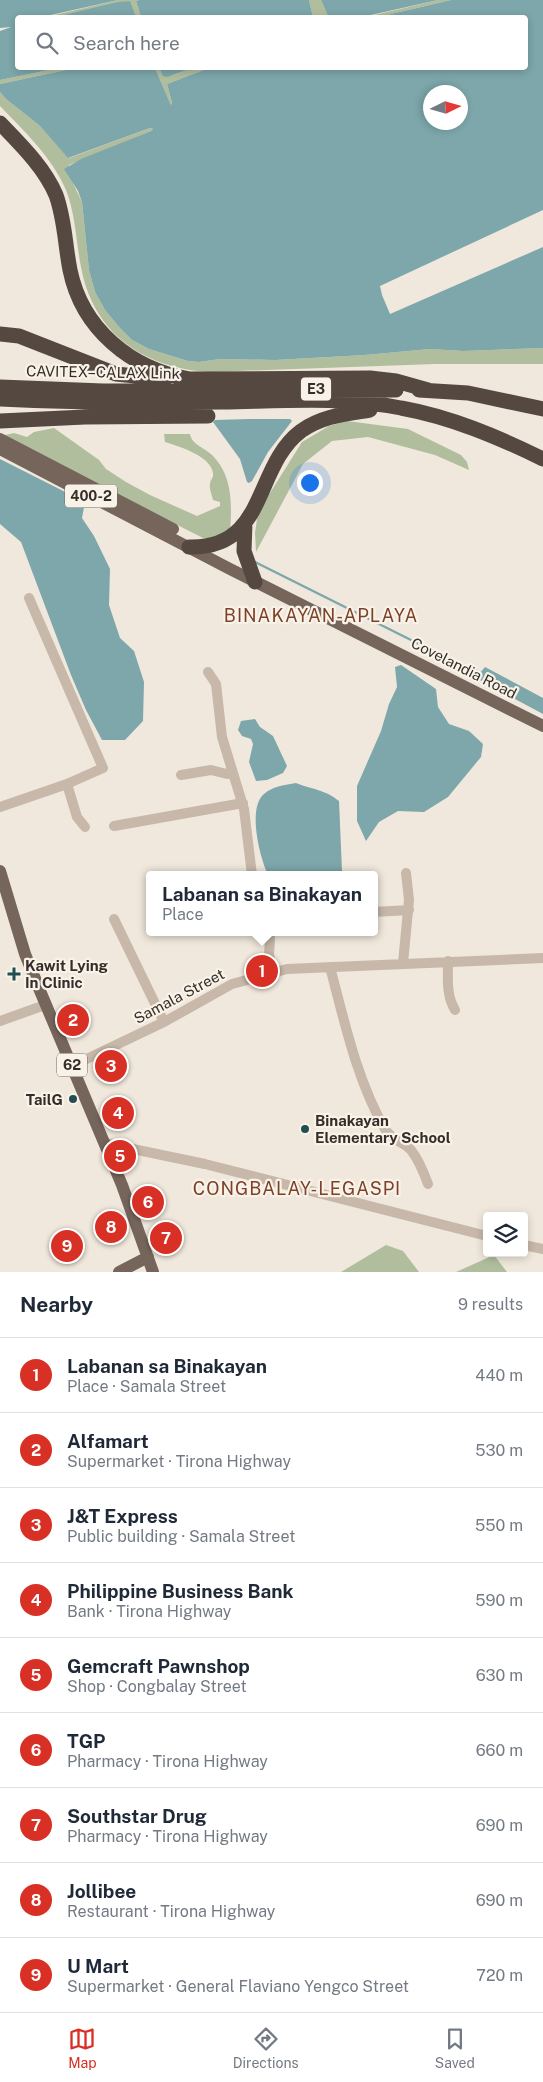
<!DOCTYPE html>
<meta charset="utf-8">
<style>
:root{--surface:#fff;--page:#f2f2f3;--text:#1f2937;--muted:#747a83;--line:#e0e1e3;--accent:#d93025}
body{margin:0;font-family:"Public Sans",sans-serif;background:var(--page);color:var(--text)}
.controls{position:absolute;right:15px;bottom:15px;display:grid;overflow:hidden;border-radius:5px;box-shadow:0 2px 8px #0003}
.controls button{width:45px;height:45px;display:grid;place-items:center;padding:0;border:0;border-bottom:1px solid var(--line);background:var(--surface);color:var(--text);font:25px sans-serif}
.compass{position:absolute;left:423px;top:85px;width:45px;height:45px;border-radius:50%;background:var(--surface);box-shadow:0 2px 8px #0003;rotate:85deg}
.you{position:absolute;left:309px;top:482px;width:18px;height:18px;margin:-12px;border:4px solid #fff;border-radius:50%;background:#1a73e8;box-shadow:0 0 0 8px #1a73e833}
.badge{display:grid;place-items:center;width:32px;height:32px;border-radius:50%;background:var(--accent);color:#fff;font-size:16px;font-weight:700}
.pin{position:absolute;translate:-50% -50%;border:2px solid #fff;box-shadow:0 1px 5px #0006}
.popup{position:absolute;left:146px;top:871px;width:232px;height:65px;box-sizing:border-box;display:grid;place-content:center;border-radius:5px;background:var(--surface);filter:drop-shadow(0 1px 4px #0005);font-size:16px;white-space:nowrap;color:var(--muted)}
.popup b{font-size:19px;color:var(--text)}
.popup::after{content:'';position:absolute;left:50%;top:100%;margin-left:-10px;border:10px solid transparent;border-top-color:var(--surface)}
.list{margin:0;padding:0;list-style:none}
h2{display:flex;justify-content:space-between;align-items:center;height:65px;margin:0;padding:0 20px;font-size:21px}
h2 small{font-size:16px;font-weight:400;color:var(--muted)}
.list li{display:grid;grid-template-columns:32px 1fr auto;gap:15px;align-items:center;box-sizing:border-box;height:75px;padding:0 20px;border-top:1px solid var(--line)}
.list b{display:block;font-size:19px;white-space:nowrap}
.list p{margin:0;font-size:16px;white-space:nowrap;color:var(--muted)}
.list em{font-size:16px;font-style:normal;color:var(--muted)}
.icon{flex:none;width:28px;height:28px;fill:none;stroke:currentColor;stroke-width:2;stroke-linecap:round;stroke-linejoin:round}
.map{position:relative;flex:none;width:543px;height:1272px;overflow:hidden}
.search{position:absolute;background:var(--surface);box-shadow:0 2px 8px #0003;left:15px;right:15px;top:15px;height:55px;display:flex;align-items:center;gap:12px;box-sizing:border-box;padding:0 18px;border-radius:5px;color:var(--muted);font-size:19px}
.sheet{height:740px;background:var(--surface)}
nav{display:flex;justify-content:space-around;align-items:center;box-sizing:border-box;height:70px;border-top:1px solid var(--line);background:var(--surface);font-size:14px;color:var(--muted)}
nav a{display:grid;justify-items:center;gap:2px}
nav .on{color:var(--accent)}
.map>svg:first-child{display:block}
.green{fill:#b1be9d}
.water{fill:#7da7ab;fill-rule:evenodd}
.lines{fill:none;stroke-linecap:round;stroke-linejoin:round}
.stream{stroke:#7da7ab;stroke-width:2.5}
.minor{stroke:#c7b8a9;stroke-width:10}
.major{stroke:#76655b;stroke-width:12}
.highway{stroke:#554840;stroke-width:15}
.poi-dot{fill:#214d53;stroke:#f8f2e8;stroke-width:2}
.labels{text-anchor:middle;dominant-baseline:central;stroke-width:4.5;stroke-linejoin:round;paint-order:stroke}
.shield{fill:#f8f2e8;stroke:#706862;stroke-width:1}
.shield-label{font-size:14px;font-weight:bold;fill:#352d28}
.street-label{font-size:15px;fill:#352d28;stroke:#f8f2e8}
.poi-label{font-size:15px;font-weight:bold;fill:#352d28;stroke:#f8f2e8;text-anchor:start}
.quarter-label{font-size:18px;letter-spacing:1px;fill:#7d4028;stroke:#f8f2e8}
</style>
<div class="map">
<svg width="543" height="1272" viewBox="0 0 543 1272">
<rect width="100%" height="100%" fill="#f0e8dc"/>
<path class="green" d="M118 0H139L136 1 141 17H136L129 1 55 17 42 18Z
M309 0H321L329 17H313Z
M438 0H451L378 17 362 18Z
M59 68H75L0 84V80Z
M155 68H159L161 72 173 75 193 68H209L167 84 172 103 171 105Z
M0 92 6 99 40 126 69 158 150 128 153 129 151 131 69 165 72 181 82 202 89 270 95 292 105 310 119 327 132 340 149 349 188 361 199 362 220 359 275 360 365 355 430 349 463 351 543 348V364H435L209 372C146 368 96 336 82 272 76 245 76 215 66 190 52 157 24 131 0 106Z
M347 421 408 429 461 455 467 462 469 470 435 455 368 437 332 441 303 464 256 552 255 533 258 512 302 442 329 426Z
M54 428 99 460 106 469 126 482 150 495 197 516 220 506V502L213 500C212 495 209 489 210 484 210 480 214 478 213 473 211 456 178 446 165 442L164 434H190C192 445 205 448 212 455 233 476 232 504 230 532L222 538H203L1 436 14 433 27 437 34 432Z
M386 1245 403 1251 419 1272H341Z
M494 1255 507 1272H456Z"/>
<path class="water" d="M0 0H118L42 17 18 18V68H59L0 80V31L11 27 0 28Z
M139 0H309L313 17H141L136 1Z
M321 0H438L362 17 329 18Z
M451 0H543V210L380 286 382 295 390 314 543 247V348L463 351 430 349 365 355 275 360 220 359 199 362 188 361 149 349 132 340 119 327 105 310 95 292 89 270 82 202 78 191 64 169 81 159 151 131 153 129 150 128 68 158 40 126 6 99 0 92V84L75 68H155L171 105 172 103 167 84 209 68H526V18L378 17ZM430 92H460V122H430Z
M130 1 136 17H55L118 2Z
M159 68H193L167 77 163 76Z
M249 419H290L292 421 268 452 252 481 249 483 247 482 240 459 213 422 215 420Z
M0 459 85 502 82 518 94 536 110 569 109 605 120 638 134 651 144 682 143 721 125 740H102L86 710 71 675 21 542 0 524Z
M401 665 436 689 438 707 449 724 469 731 483 744 481 757 448 797 424 812 398 811 379 822 366 841 357 821V786L381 731 389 704 397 687 395 667Z
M485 667 543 698V714L476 678Z
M255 719 260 727 273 736 287 766 283 773 267 780 256 781 249 762 253 744 251 739 242 736 238 730 241 721Z
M296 783C313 790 324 789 339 801L342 871 339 875H268C260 858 247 808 264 794 273 786 285 785 296 783Z"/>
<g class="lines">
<path class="stream" d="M255 562 451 660
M473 669 483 674"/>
<path class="minor" d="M208 672 216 684 222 737 244 809 252 875
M181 775 211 770 227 774 233 773
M67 784 77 817 85 827
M0 807 67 784 103 768 29 598
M114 826 243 803
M374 912 409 910
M114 919 164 1022
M268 932 270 938 269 955 273 972
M448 961C448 979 446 995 455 1010
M403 963 409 900 406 873
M330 967C344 1020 357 1081 385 1129 392 1141 404 1142 411 1150 418 1159 424 1173 428 1184
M0 1021 45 1005
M72 1066 164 1022 232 984 287 969 543 958
M104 1143 205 1164 487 1236
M524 1245 543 1249"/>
<path class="major" d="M0 439 173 529
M0 449 230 569 543 726
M0 871 25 954 38 986 122 1185 153 1272
M119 1272 148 1257"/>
<path class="highway" d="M0 123C21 145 44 167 56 195 65 220 65 245 70 270 82 329 131 369 189 379L370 378 396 381 428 390
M0 334 19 336 116 374 165 379
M0 387 103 391 396 390
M419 390 468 393 543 409
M0 399C75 403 149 403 223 402 282 401 343 396 401 408 451 417 498 437 543 459
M0 421 85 417 208 416
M245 523 244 551 255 582
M189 547C268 549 253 467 301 431 322 416 346 414 370 410"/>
</g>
<g class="poi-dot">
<path d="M11.5 966.5h5v5h5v5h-5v5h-5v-5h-5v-5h5z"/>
<circle cx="73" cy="1099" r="5"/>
<circle cx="305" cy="1129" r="5"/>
</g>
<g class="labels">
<g class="shield">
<rect x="301" y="377.5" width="30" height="23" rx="4"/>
<rect x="65" y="484.5" width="52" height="23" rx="4"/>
<rect x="57" y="1053.5" width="30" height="23" rx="4"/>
</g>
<g class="shield-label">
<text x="316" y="389">E3</text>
<text x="91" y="496">400-2</text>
<text x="72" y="1065">62</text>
</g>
<g class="street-label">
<text transform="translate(103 372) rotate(1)">CAVITEX–CALAX Link</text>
<text transform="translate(464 668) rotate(27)">Covelandia Road</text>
<text transform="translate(179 996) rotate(-28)">Samala Street</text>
</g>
<g class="poi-label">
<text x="25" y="965">Kawit Lying<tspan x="25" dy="17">In Clinic</tspan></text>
<text x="63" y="1099" text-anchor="end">TailG</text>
<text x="315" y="1120">Binakayan<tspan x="315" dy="17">Elementary School</tspan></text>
</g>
<g class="quarter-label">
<text x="321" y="615">BINAKAYAN-APLAYA</text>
<text x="297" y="1188">CONGBALAY-LEGASPI</text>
</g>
</g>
</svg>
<div class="controls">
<button><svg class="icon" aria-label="layers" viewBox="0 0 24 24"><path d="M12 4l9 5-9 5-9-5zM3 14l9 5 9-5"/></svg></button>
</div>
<svg class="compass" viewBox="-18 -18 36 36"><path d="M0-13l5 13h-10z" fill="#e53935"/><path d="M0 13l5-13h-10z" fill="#747a83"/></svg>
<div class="you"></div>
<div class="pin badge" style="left:262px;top:971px">1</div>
<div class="popup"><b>Labanan sa Binakayan</b>Place</div>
<div class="pin badge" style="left:73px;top:1020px">2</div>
<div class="pin badge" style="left:111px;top:1066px">3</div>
<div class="pin badge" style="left:118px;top:1113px">4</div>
<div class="pin badge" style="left:120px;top:1156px">5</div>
<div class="pin badge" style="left:148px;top:1202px">6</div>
<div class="pin badge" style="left:166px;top:1238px">7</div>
<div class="pin badge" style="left:111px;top:1227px">8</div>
<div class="pin badge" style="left:67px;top:1246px">9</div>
<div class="search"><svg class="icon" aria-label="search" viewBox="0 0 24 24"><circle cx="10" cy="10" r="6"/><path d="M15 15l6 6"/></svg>Search here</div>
</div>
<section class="sheet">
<h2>Nearby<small>9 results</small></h2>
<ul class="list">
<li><span class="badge">1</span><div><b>Labanan sa Binakayan</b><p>Place · Samala Street</p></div><em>440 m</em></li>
<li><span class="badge">2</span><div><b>Alfamart</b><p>Supermarket · Tirona Highway</p></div><em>530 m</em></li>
<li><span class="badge">3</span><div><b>J&amp;T Express</b><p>Public building · Samala Street</p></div><em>550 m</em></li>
<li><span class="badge">4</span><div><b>Philippine Business Bank</b><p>Bank · Tirona Highway</p></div><em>590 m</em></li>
<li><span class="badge">5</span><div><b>Gemcraft Pawnshop</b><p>Shop · Congbalay Street</p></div><em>630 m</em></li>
<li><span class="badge">6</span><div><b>TGP</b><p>Pharmacy · Tirona Highway</p></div><em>660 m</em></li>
<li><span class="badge">7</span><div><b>Southstar Drug</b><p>Pharmacy · Tirona Highway</p></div><em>690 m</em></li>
<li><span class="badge">8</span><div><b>Jollibee</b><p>Restaurant · Tirona Highway</p></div><em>690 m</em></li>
<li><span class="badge">9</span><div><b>U Mart</b><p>Supermarket · General Flaviano Yengco Street</p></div><em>720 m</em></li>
</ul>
</section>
<nav>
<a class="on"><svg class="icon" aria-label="map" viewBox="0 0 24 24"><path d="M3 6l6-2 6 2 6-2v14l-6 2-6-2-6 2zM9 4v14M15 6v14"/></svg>Map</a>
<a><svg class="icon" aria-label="directions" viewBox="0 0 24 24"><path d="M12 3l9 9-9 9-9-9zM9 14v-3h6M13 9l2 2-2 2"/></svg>Directions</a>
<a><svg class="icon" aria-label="saved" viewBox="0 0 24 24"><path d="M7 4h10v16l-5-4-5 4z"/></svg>Saved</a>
</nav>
